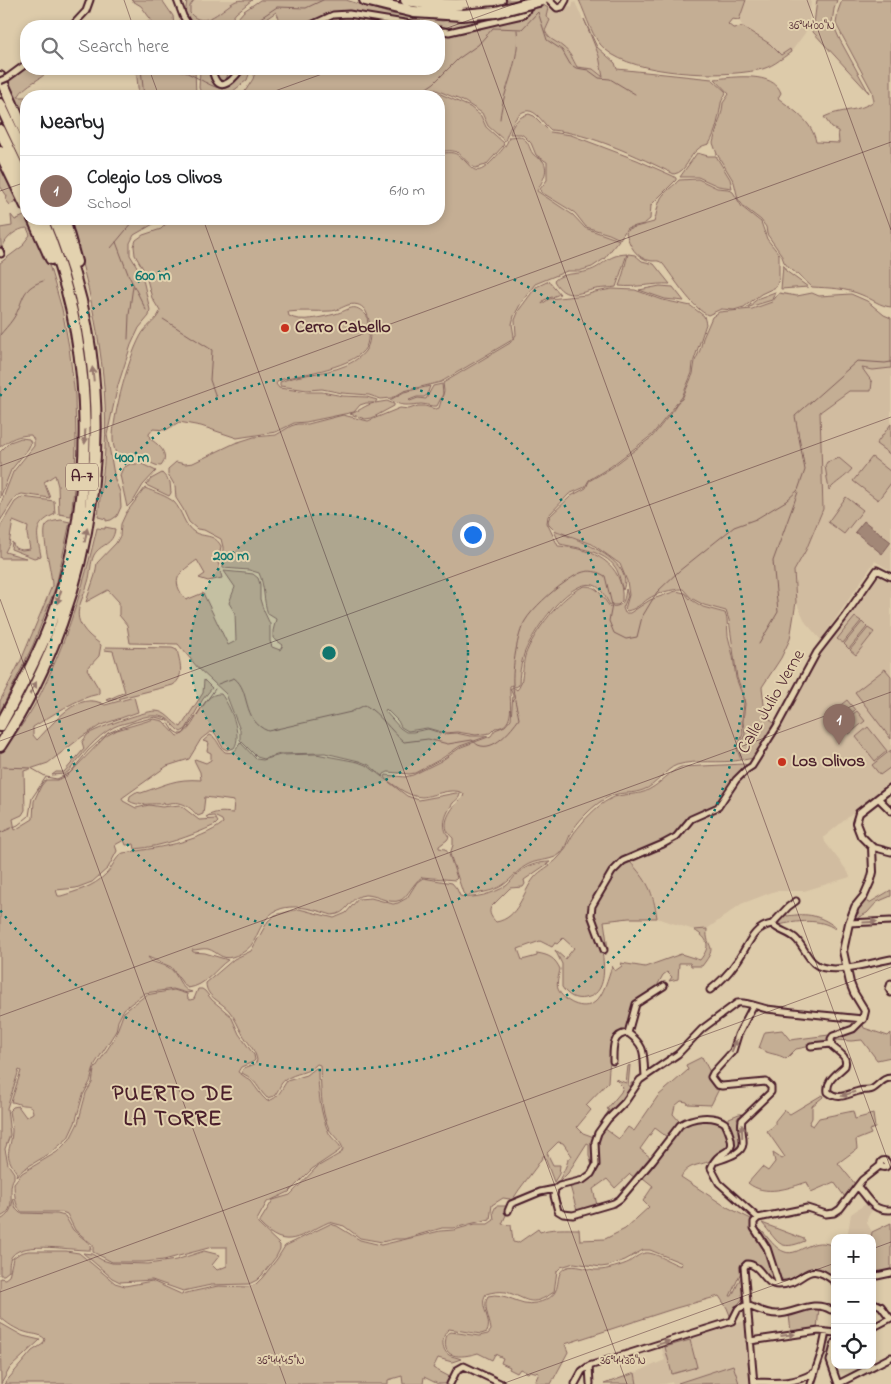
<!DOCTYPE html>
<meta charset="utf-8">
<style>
:root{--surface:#fff;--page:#f6f6f6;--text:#202124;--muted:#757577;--line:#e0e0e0;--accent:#2563eb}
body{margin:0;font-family:"Indie Flower",sans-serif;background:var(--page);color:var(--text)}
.controls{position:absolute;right:15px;bottom:15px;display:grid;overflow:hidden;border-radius:10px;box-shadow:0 2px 8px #0003}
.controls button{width:45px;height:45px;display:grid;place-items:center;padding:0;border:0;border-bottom:1px solid var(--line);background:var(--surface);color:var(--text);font:25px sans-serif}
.you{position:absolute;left:472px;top:534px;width:18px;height:18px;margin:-12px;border:4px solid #fff;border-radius:50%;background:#1a73e8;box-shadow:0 0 0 8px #1a73e833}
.badge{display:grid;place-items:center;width:32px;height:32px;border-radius:50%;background:var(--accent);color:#fff;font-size:16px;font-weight:700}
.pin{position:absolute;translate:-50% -41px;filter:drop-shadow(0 1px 2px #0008)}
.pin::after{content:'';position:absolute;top:26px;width:18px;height:15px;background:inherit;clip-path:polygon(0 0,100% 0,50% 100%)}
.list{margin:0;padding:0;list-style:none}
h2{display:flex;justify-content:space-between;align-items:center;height:65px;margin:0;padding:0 20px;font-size:21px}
h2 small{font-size:16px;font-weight:400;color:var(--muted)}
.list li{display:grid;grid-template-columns:32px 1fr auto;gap:15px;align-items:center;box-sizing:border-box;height:70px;padding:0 20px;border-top:1px solid var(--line)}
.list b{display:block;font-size:19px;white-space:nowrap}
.list p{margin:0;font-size:16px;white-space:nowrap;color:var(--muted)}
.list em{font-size:16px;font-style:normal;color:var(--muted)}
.icon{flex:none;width:28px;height:28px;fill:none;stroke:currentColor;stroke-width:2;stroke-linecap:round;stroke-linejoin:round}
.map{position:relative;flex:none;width:891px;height:1384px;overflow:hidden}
.search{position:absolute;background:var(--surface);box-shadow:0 2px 8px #0003;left:20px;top:20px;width:425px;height:55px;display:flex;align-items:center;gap:12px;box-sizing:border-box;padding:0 18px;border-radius:20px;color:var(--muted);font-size:19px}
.panel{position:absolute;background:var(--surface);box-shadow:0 2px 8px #0003;left:20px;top:90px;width:425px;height:135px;border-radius:20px}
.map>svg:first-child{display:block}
.built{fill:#d1bca0}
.green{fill:#c4ae94;stroke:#876660}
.water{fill:#a28777;stroke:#7f5d59}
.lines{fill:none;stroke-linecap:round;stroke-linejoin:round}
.stream{stroke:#7f5d59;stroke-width:1}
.minor-casing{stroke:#4a1f2b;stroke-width:9}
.tertiary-casing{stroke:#4a1f2b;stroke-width:10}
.motorway-casing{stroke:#4a1f2b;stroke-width:14}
.minor{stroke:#e3d2af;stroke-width:5}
.tertiary{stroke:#e3d2af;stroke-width:6}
.motorway{stroke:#e3d2af;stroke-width:10}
.minor-bridge-casing{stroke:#4a1f2b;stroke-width:9;stroke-linecap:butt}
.motorway-bridge-casing{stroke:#4a1f2b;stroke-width:14;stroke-linecap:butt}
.minor-bridge{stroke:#e3d2af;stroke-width:5}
.motorway-bridge{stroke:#e3d2af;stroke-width:10}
.oneway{fill:#96786d}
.ticks{fill:none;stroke:#4a1f2b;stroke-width:1;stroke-opacity:0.45}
.ring{fill:none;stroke:#0f766e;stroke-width:2.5;stroke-dasharray:2.5 5}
.poi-dot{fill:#c8321e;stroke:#e3d2af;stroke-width:2}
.labels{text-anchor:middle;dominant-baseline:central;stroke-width:4;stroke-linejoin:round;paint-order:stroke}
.shield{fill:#e3d2af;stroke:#785553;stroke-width:1}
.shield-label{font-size:16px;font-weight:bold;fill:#4a1f2b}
.poi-label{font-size:18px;font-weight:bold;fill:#4a1f2b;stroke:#e3d2af;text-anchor:start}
.street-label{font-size:18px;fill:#4a1f2b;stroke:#e3d2af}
.district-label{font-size:22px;font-weight:bold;letter-spacing:1px;fill:#4a1f2b;stroke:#e3d2af}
.ticks-label{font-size:12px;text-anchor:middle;fill:#4a1f2b;stroke:#e3d2af;stroke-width:4;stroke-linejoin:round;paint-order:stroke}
.centre{fill:#0f766e;stroke:#e3d2af;stroke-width:2.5}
.ring-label{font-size:15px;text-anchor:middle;font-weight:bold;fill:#0f766e;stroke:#e3d2af;stroke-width:4;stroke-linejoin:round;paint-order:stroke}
</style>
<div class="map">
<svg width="891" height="1384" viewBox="0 0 891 1384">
<rect width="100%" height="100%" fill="#ddcbaa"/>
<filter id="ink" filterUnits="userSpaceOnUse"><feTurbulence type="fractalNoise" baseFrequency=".02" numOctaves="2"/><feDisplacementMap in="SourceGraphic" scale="10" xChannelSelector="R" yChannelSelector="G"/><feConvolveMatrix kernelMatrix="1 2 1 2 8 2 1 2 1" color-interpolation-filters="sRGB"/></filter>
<g filter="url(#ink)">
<path class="built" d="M194 0H237L220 13 208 19 200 20 193 17 190 13V6Z
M746 0H811L809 21 805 33 791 52 790 49 781 55 770 44 743 27 739 20Z
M575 2 599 56 603 77 594 69 577 67 570 53 563 47 549 38 545 31 550 20 546 17 548 8 556 12H562L569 6 572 8 573 3Z
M861 368 873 370 891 368V571L875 561 821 640 806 623 796 602 794 571 806 550 823 509 820 412 849 391Z
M878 575 891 581V782L824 837 825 842 848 872 850 877 804 891H775L741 904 707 929 694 930 657 918 654 897 647 883 629 861 678 838 691 821 718 810 741 777 749 770 757 768 756 765 821 650 859 604Z
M867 1203 873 1209 867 1218V1223L872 1232 871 1238H847L851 1214Z
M744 1321 750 1384H673L672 1382 665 1384H637L635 1373 665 1360 661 1346Z"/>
<path class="green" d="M131 0H162L173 16 174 26H141L140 24 152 21 141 6Z
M187 0H194L190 6V13C205 31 222 8 236 1 240 0 247 0 252 0L236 13 226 26H192L185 15Z
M260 0H346L391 14 442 21 505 16 501 0H522L523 10 521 13 480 21 454 30 345 11 334 12 304 26H283L276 12 256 26H231L244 11Z
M536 0 548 8 546 17 550 20 545 31C550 41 555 40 563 47 570 52 573 60 577 67L593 69 603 77 599 56 584 19 597 47 615 63 617 69 712 79 726 92C725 96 722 99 721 103 719 116 716 133 709 144 705 145 701 146 698 149 688 156 687 172 674 174 639 157 590 133 551 130 546 126 542 120 537 115 520 100 509 129 505 141L488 126 482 113 465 102 434 89H427L414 96H242L253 79 256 69H439V34L449 35 468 32 486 24 520 19 528 14Z
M579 0H746L739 20 732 19 728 24 733 28 743 27 770 44 781 55 790 49 791 52C781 59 771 68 758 70 721 78 635 75 606 50 592 39 587 17 579 0Z
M817 0H837L834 9 832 22 840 40 869 93 813 32Z
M842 0H891V307C880 306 872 299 862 295 846 288 829 288 812 287L799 275 789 268 784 262 781 254 767 234 766 227 761 220 744 207 738 199 734 182 717 154 713 143 714 139 722 111 723 103 729 94 715 79C733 77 774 71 781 93L778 98C794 111 812 121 816 142L839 143 838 131 832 128 824 117C840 109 860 112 874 101L872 91 836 24 838 11Z
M348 17 408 26H315L330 19Z
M26 66V69H49C42 81 26 82 18 97H26V100L10 128 4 132 0 127 14 120 0 86 9 82 10 79 17 76Z
M136 69H195L196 96H139Z
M200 69H210C213 82 213 87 228 87L244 69H251L247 80 227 96H203L199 88Z
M214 69H239C229 83 220 89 214 69Z
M428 92H436L470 107 481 116 486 127 504 143 503 146 486 165 475 168C458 157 463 147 439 152V96H417Z
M19 114H26V192L17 195 15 201 10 205 6 200 7 196 0 186V137C13 136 16 126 19 114Z
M529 114 534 116 550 132 571 135 637 160 673 176 676 178V180L651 205 650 219 644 224 627 228 620 239 609 234 586 227 575 213 541 192 540 189 547 180V162L536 155 531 143 524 136 521 134H510C512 124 519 116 529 114Z
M519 136C530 141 528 147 533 154 536 158 541 158 543 161 550 171 541 183 537 191L573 215 585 228 619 240 604 259 592 267 579 271H567L535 284 521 303 514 316 512 324 514 336 512 340 441 382 404 391 392 398 381 399 369 395 342 393 322 389 307 390 280 386V382C303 372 333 375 354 361 366 353 370 346 370 333 370 319 367 300 348 305 342 307 337 311 330 311 316 312 302 310 288 312L289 316C301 323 322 317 335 314 351 310 353 301 367 316 368 324 370 339 366 347 355 367 303 374 283 379L278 381 276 384 279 388 308 392H322L343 396 367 397 377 400 375 403 387 401 394 404V406L372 418 365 419 350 414C360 411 363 406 374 403H366L360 405 354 412 306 422 294 423 276 432 237 438 201 426 179 422 166 430 153 429 149 434 150 439C160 445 170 455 161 466 154 466 149 461 142 459 134 458 125 462 118 459 116 453 113 447 113 440 112 417 130 351 143 332 148 325 158 319 160 311L152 298 145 272 135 255 134 246 136 240 143 235 161 229 171 219H439V154C445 153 452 151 458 155 473 165 473 182 494 159 500 152 507 146 509 137Z
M697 153 708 156H716L730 179 732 188 718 186 698 177H680Z
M698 179 717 188 728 189 733 192 742 207 761 222 767 239 779 254V279L776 287 761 294 744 307 734 310 721 309 708 315C693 309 673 277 663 264 659 260 657 261 652 261 636 259 629 245 626 232L628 229 654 222C657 214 657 205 661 198 666 190 674 186 679 180Z
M11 215 15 220 26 215 50 268 62 309 69 347 75 396 76 440 75 479 71 516 59 514 58 486 55 475 44 482 50 498 22 494 16 496 0 521V506L13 472 34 446V440L31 435C18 435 10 439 0 447V263L24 245 23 244 30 235 27 228C18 228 5 238 3 247H1L0 228 12 226Z
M69 219H162L134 235 130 243V255L142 275 150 310 149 316 139 328 131 345 118 385 107 435 115 480 120 492 121 507 117 516 111 520 106 521V519L98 517C100 494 104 471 105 449 109 372 92 292 69 219Z
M627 254 616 287C610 288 603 288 596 289 577 293 566 301 554 281 562 272 577 275 588 271 604 267 605 255 627 254Z
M628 254 635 255 642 261 654 264 670 284C653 283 637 288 619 286 623 276 625 265 628 254Z
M783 265 786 271 808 287 781 289Z
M549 281 560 294 544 300 542 304 549 299 586 295 595 292 612 289 635 290 663 300 691 306 704 316 706 324 693 363 692 373 682 397 652 435 610 467 589 480 585 487 569 494 548 516 547 523 558 546C592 548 625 563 622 601L618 605H610C606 599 602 589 596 586 571 574 531 634 524 654 521 663 519 675 519 685L516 687 512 685 510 686C509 699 517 728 495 728L490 733 476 735 457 732 445 733 427 728 408 731 401 727 398 721 386 709 385 711 400 728 406 732H413L428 729 444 734 456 733 470 736H488L460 746 441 759 415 773 409 774 388 772 384 774 383 777 369 765 359 761 325 753 280 754 264 759 257 757 240 740V730L226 694 198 668 178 644 130 643 127 625 119 615V602L108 590 86 602 95 575 97 563 116 543 120 536 121 524 126 513 145 488C154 492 167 496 174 502 182 510 184 526 194 532 204 538 214 533 221 546L218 562 222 578 208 581 199 578 205 574 197 560C179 573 169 579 186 600L203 593 228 645 236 641 235 613 229 603 235 587 224 571 245 573 253 574 258 578 260 584V599L263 609 270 624V641L272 647 280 650 283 645 273 638V631L276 619 268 614C263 600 265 586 259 573L249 570 223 568V547L221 539 204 530 197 529 189 522 183 509 176 498 175 486 168 474V469L176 462 185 464 193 463 235 443 254 437 276 435 291 426 297 424H308L343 415 368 421 400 408 409 409 418 406H425L435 409 439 408 444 391 443 383 510 343 516 335 515 320 519 310 536 287Z
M660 286 673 287 684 301 665 299 639 290Z
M775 292 772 300 746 308 759 298Z
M779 293 797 296 812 293 819 296 851 294 867 301 884 315 891 318V368L873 370 862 368 872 382 871 391H849L820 412 823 509 806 550 794 571 796 602 790 639 781 658 762 687 765 713 775 725 754 758 743 760 738 750 745 734 743 722 745 704 743 693 737 678 729 620 726 611 704 605 691 598 683 589C672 589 657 593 648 599 641 604 636 609 627 611L625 609 629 595 627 581 620 564 592 544 554 530 549 525 548 521 550 516 571 496 586 488 589 481 611 468 652 437 674 409 676 403 682 399 693 374 695 361 700 350 703 338 712 317 719 312 752 309 772 302Z
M442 384 443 394 437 406C431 407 427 404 421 404 408 405 402 407 390 400L404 392 430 386 427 395 424 397H417L409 400 410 401 418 398 426 399 433 386Z
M891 424V455L876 444Z
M21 438 29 439 31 443 28 449 11 470 0 498V452L10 442Z
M872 457 891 472V483L878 500 853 481Z
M839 458 852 469C845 478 836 482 829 490L825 466 827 462Z
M130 464H142L156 471 143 485 134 500 127 507 120 475 123 468Z
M162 473 170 482 171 493 169 496 146 485 151 479Z
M22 497 54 501 55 514C32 525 37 534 41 556L34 558 11 549 12 542 15 548 22 550 30 549 27 534 28 527 13 521 9 544 5 552 26 558H0V527L15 502Z
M846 497 863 510 844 534 828 522Z
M61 520 70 522 56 586 33 645 0 712V701L22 658 52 586C52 571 41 536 46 526 49 521 56 521 61 520Z
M105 527 115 529C113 546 101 543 94 555 90 563 91 573 88 582 82 604 69 615 89 635 93 639 97 641 101 645L99 656 87 669 99 689V694C76 698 53 715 33 727V735L37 740C54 723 78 689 105 705L134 697 138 712 101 725 83 736 48 763 24 771 25 810 22 815 13 819 15 830 33 819 34 801 41 786 46 780H57L67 776 106 736 117 730 154 719 163 721 177 736C197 733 199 692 221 694 230 705 243 736 234 748L227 750 223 748 215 733 210 732 201 739 189 759 167 766 122 798 123 801 136 808 149 805 162 807 180 805 199 820 216 819 218 822 215 825C189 837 163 846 135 849L134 844 126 845 124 840 115 845 117 851 108 868 92 882 76 888 56 890 58 896H61C77 891 93 887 105 875 112 869 115 857 123 853 152 849 200 842 223 823L222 820 214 816 206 817C215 811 222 812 233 813L234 801 205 797 203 814 198 816C188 805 181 800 165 804L164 802 160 804C148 803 139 807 129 801L130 796 136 792 141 793C165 785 175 778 201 780L200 772 194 760 195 759 206 763 211 760V753L207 751 209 743 203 741 210 735C218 738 218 747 225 752 234 754 237 750 240 742L256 759 263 760 280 755 316 754 358 762 368 766 407 796 419 800 456 793 460 794C459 799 457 799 453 803 446 813 440 826 449 837L447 840 439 846V848L445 849 449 854 457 878 455 880 422 877C413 883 408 896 401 900 388 906 373 891 360 896 347 901 348 914 332 915 312 909 283 899 267 918 253 935 258 949 232 957 221 960 218 952 208 949 203 948 197 950 192 950L193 952 205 953 228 960C215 969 206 986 188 988L184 985 171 967 148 957C152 964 161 963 168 967 179 973 179 990 192 992L187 993 173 989 145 993 124 1009 118 1021 116 1031 95 1064 90 1082 83 1095 75 1123 68 1138 52 1152 24 1169 16 1176 17 1173C2 1152 11 1153 12 1131 12 1125 10 1118 9 1111L13 1107 18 1106 26 1117 33 1113C32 1102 26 1107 19 1104 16 1103 14 1102 11 1102L21 1071 19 1070 7 1108 10 1135 5 1149 8 1164 14 1173V1178C6 1189 19 1210 0 1217V725L15 734C29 717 39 698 48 678 71 628 85 580 97 528L105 529Z
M554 531C575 538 636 560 623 590 620 583 620 574 615 567 604 551 578 548 560 544Z
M585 586C599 586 602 597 610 607 624 606 624 602 626 589L628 596 623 608 625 613H630L650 600 676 591 685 593 690 599 703 607 725 613 727 619 728 636 733 656 736 678 742 694 744 703 742 720 743 734 737 749 741 760C720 764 697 759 677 765 665 769 656 786 643 790 626 796 618 789 600 802 590 809 577 822 571 833 568 839 566 847 561 853 553 861 539 859 529 864 518 869 512 879 503 885 493 892 477 893 466 896L463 893 450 854 453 845V838C437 825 452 807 463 797L464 794C453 786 434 796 422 797 409 797 397 787 387 780L385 777 386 775 405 777 413 775 441 761 461 747 491 736 495 730 505 726 511 719 513 695 510 689 513 687 517 690C524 684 522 666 525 656 532 634 563 593 585 586Z
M855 617 861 621 843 643 837 639Z
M862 622 867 627 849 649 844 644Z
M868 628 874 632 856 655 850 650Z
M106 647 172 648 177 650C180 662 185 677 173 685L109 701 107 700 125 692 113 651 104 650Z
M885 669 891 676V739L855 692Z
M204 680 212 688 203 699 186 729 181 732C173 728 171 719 163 717 153 714 142 717 133 721 127 723 120 724 114 727 95 737 82 755 69 771L65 774 52 775 56 772H64L84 749 82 742C84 740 85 737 87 735 94 729 145 711 155 711 167 711 171 722 181 727L203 693Z
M847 700 855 710 840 722 832 712Z
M857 711 865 721 849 734 841 723Z
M868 727 887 751 875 761 856 737Z
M891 750V767L880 775 872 765Z
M744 764 748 766 715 806 706 811 673 836 659 845 622 860 590 907C596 926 620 993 585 998 575 1000 568 996 562 987V964L555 950 565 959 574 948 563 938 557 944 555 943 552 947 540 941 518 949 522 960 537 956V953C549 955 555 958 560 969 559 976 556 983 558 989 563 1001 583 1012 595 1002 604 995 608 977 612 966L615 971 622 966 621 963 645 967 681 954 700 960C711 946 709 939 694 930L707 929C705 950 720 943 702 966H691L690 963H679L678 979 669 981 672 977 667 972 663 975 658 984 659 988 633 1006 628 1028 618 1034 609 1068 608 1082 586 1105 591 1110 577 1127 583 1133 594 1137 592 1166 589 1155V1144L587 1143 568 1173 556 1185C560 1179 568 1164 568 1159L572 1156 563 1143 558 1142 547 1153 553 1165H560L559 1174 554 1182 544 1155C534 1172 521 1185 511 1202L510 1199 503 1198 492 1205 490 1219 454 1228H442L404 1239H395L382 1242 360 1238 344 1226 329 1222C300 1235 287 1252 260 1224V1221L273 1200 290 1195 317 1167 341 1153 343 1149C341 1141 333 1136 329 1129 320 1110 321 1085 320 1065L317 1064C308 1074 296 1072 285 1080 280 1083 279 1091 274 1096L267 1098C256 1087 258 1081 242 1073V1071L244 1068 255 1064 257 1060C255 1049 247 1042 242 1033 238 1026 235 1018 230 1012 222 1001 206 998 206 983L234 959 251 951 268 921 275 915 299 909 334 918 346 913 358 899 371 898 393 904 398 903 407 898 417 882 423 878 452 883 457 889 460 896C472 900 495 893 506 886 510 883 513 878 517 874 525 866 538 862 550 862L524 880 525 884 523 887 510 888 491 907C488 913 492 918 496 922 519 918 522 893 534 878 540 870 551 866 558 858 566 850 568 842 574 833 583 821 596 806 610 799 622 792 638 797 650 789 661 783 669 772 681 767Z
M629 861C648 881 653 891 657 918H629L604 921 608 949 606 950 593 916V906L607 882 621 864Z
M891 890V896L877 902 867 913 859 917 858 920 854 919V917L859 913 857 911 865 901 867 900 869 903Z
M786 914 787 916C809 913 818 915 836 927L835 929C821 918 796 921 779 925V922Z
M198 989H202L205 991 212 1000 231 1016 239 1034 254 1055 255 1060 253 1062 241 1067 238 1072 251 1081 262 1096 267 1101C279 1099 281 1089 287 1081L307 1075 316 1068 318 1069C318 1090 320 1114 329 1133 332 1139 339 1143 341 1148L339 1151 312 1169 289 1192 267 1202 257 1220 258 1224 280 1245V1249L276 1257 262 1275 257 1280 249 1284 211 1285 183 1291 152 1280 120 1282 112 1278 83 1253 92 1254 102 1260 112 1263 148 1264 176 1260 204 1251 220 1255 212 1265 217 1270 227 1266V1247H212L164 1260 144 1262H112L93 1252V1245L75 1230 67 1214 62 1212H21C15 1205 14 1192 14 1183L22 1173 57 1152 70 1139 78 1123 86 1093 92 1083 94 1070 114 1039 124 1012 146 995 174 990 187 994 188 999 190 1000 194 999Z
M863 1025 864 1028 888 1036 891 1033V1057L877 1060 862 1040 851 1041 837 1040 834 1045 833 1042C837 1037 855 1032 863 1025Z
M782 1030 790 1040 829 1035 827 1043 796 1049 786 1059C778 1053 768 1055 759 1048L765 1032Z
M702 1057 711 1074 720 1087 711 1105 688 1104 687 1102 681 1101 675 1106 673 1114 679 1121 667 1137 655 1128 640 1149 651 1158 635 1178 630 1174 615 1188 607 1179 593 1189 597 1205 577 1211 570 1186 577 1183 598 1164C600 1150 596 1140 604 1128L619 1139 628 1127 634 1131 658 1096 688 1070 686 1065Z
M630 1065 628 1086H631V1083H635C623 1101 607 1114 596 1132L609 1110 607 1109 621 1092 623 1087 615 1079 626 1083 628 1066Z
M822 1095 823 1097 812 1106V1118L809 1124 813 1126 819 1118 853 1111 855 1119 873 1114 875 1128 869 1130 871 1134 856 1140 857 1149 838 1163 855 1184 845 1197 834 1182 811 1192 807 1182C789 1188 765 1197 748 1183L762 1167 768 1171 775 1162 773 1153 782 1159 785 1157 767 1131 775 1125V1121L784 1110 790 1114Z
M739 1114H745L742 1118 739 1116 737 1119 740 1121 741 1146 738 1150 726 1156 732 1150 734 1144 729 1126V1118Z
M699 1120C719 1121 727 1121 729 1144 726 1149 718 1158 712 1160 701 1166 688 1163 681 1177L725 1206 753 1220 776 1282C763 1276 760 1261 745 1263L741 1267V1272L730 1296H732L742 1275 744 1297 736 1307 731 1318 727 1308 719 1296 676 1308 565 1344 568 1352 551 1384H540L535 1382 539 1373 530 1371 528 1373 520 1369 517 1373 509 1369 510 1367 501 1363 503 1358 495 1354 492 1360 478 1353C461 1358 439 1360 447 1334L451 1332 479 1336 488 1334 491 1330C490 1319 482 1305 488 1296 506 1291 519 1307 536 1303 568 1296 551 1276 565 1268 575 1263 589 1271 599 1270 606 1270 623 1265 629 1262 635 1258 641 1252 649 1253 660 1255 671 1263 681 1266L682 1263 650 1250H643L625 1260 608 1266 601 1267 574 1263 561 1267 557 1271 554 1292C529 1309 528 1298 506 1292 499 1291 493 1292 486 1294 478 1306 493 1319 487 1332L481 1334 449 1329C442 1334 440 1349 449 1355 452 1357 457 1357 461 1359L452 1362 438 1358 433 1368 450 1377 447 1384H438L424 1377 423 1384H403L402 1376 388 1380V1384H4L32 1351 43 1344 45 1339C39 1333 33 1335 25 1332 15 1329 8 1324 0 1317V1278L5 1279 9 1276 13 1258 20 1253 28 1251H66L79 1253 115 1283 125 1286 152 1281 181 1294 218 1286 249 1287 256 1284 262 1278 277 1259 285 1246 330 1224 337 1226 360 1240 381 1245 440 1231 454 1230 475 1224H488L494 1220 493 1212 496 1206H510L502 1224 511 1225 513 1242 518 1243 538 1229 540 1232C550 1228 568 1229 579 1229L580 1240 605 1239 625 1229 649 1207 643 1201 653 1186 643 1178 644 1176 684 1123Z
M13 1198 16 1209 20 1213 57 1214 65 1216 73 1230 89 1243 91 1250C73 1251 24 1240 12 1256 9 1260 9 1266 9 1271L4 1275H0V1220C9 1216 12 1208 13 1198Z
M762 1223 804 1239 805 1241C778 1252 779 1242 762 1223Z
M891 1223V1269L889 1272 872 1275V1238H871L872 1232Z
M761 1230C768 1237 775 1249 785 1252 800 1257 812 1234 835 1247V1279C807 1251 799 1290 780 1278L764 1237 759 1231Z
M819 1308 817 1329 791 1332 789 1315Z
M0 1323 23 1336 40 1340 10 1368 1 1384Z
M690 1340 697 1367 672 1374 665 1347Z
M733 1365 739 1383 679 1384 678 1383Z
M635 1373 637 1384H604Z"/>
<path class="water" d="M864 521 891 542 882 554 855 532Z"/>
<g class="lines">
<path class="stream" d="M250 26 256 21 277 7 306 8 323 0
M141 69 144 96
M175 69C194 73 205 85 222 89L226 87
M226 81 229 69
M415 96 434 83 458 59 478 45 493 28 522 29 538 12 547 40 562 50 570 64 576 68 588 70 599 78 610 79 635 94
M500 119C503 88 521 61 517 30
M116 242 128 274 146 310
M111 248 131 224 144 219
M163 319 212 350 210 380 216 397
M0 335C4 330 9 325 13 319 25 301 19 289 43 281
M128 339 129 315 133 286
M759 644 778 612 773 561 798 492
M218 684 234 678C251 690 241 720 268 731L351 712 365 705C380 714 390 730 404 742L428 739 448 744 472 740C474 741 476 744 478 745 494 752 511 730 519 719 517 707 513 696 513 684 512 669 517 634 525 621 532 609 552 591 564 583 578 573 588 566 605 576L612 605 609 621 614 633 626 639 637 637 642 617 657 592 679 571 734 527 756 519 786 501 798 490 805 470 795 416 857 361 885 363 891 362
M3 767 31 768 45 776
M0 833 18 825 29 816 32 798 46 777 57 779 70 773 88 751 108 733 132 723 155 717 167 720 174 731 179 734H183L215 689"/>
<g class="minor-casing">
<path id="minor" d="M177 0 183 16 189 26
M549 0 557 8 562 7 566 0
M72 26 86 11 90 0
M309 26 333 15 349 14 423 26
M439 30 449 32 522 15 526 12 530 3
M212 69C217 95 230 84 241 69
M7 78 26 64
M0 251 1 254
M878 798 891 811
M872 847 891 852
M796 901 788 907 772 924C779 931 788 932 795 938 803 945 806 956 814 963 830 977 872 962 891 959
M849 923 891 921
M604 950 591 915 592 906 612 872 623 861 663 844 676 837 691 819 718 807 736 780 746 770 752 766 777 726 817 652 845 616 877 570 891 577
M891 983 889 989 891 993
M710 990C719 983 728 974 735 964 747 950 751 927 772 924
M863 1019 853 1029 833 1036 831 1039 832 1046C839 1053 848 1056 845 1066 837 1074 826 1080 828 1092 839 1101 847 1094 859 1091 864 1089 869 1092 874 1088 881 1083 883 1078 891 1078
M628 1033 636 1004 664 986
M811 1046 831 1044
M613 1061C613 1048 612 1034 628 1033 647 1047 643 1055 645 1076
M880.5 1164a3.5 3.5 0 1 1 7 0a3.5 3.5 0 1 1-7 0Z
M717 1161C725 1158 742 1154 743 1144 744 1136 740 1128 742 1120L771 1092V1087L766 1082 722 1086 717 1085 711 1077 713 1073 733 1051 738 1035 753 1006
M858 1187C869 1199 872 1211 891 1210
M555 1189 554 1196 558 1211 563 1214 573 1215 614 1203 620 1199 653 1160 680 1125C692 1117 713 1114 725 1123 743 1161 719 1144 711 1168L719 1183 758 1218 807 1208 826 1214 834 1213 840 1209 862 1180 881 1165
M508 1211 511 1204 540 1192 555 1189 559 1186 583 1180 591 1174 596 1165 595 1142 598 1133 608 1119 625 1102 640 1080 678 1054 702 1029 737 1003C745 1001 758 1007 767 1009 799 1013 831 1016 863 1019
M758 1218 754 1222V1228L767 1248 779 1285
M872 1277 891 1273
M872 1302 881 1306 890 1318
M747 1305C756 1309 766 1314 777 1314 796 1314 812 1299 831 1310
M872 1328 891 1318
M750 1341 819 1331 835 1333
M835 1342 830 1361 838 1384
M589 1366 590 1384
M754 1382C775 1383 795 1384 813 1373
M450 1384 457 1370 464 1366 502 1384
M575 1384 582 1371 589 1366 732 1321 738 1309 747 1305
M754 1384 744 1267 747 1264C761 1264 764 1285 778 1285 807 1285 804 1257 835 1282
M811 1384 822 1351 826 1332
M838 1384 891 1357"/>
</g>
<g class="tertiary-casing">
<path id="tertiary" d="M863 1019 865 1011 854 993 850 983 843 951 849 923 855 907 864 896 871 880 873 872 872 847 861 836 856 823 859 813 891 788"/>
</g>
<g class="motorway-casing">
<path id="motorway" d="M365 0 414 12 462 15
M406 0C436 5 469 7 500 0
M0 77 26 135
M0 104 26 159
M0 130 26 184
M0 152 26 206
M33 219 51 259
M64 219 76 262
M0 726C17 695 34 664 47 632 99 503 97 346 42 219
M0 746C101 593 127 390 54 219"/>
</g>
<use href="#minor" class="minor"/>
<use href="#tertiary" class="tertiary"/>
<use href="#motorway" class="motorway"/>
<g class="minor-bridge-casing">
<path id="minor-bridge" d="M0 81 7 78"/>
</g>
<g class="motorway-bridge-casing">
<path id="motorway-bridge" d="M462 15 496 12 542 0"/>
</g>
<use href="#minor-bridge" class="minor-bridge"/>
<use href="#motorway-bridge" class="motorway-bridge"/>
</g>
<defs><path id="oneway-solid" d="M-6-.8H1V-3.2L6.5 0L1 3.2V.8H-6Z" transform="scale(1.25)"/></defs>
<g class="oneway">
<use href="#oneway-solid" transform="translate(93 374) rotate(-96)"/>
<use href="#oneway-solid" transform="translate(85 437) rotate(92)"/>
<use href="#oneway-solid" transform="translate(86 535) rotate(-80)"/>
<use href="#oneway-solid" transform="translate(59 597) rotate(108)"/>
<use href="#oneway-solid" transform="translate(33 688) rotate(-61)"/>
<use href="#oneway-solid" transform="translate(870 922) rotate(-3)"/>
<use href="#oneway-solid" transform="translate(734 1046) rotate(-69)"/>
<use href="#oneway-solid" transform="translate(848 1094) rotate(163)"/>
<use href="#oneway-solid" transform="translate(742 1131) rotate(-93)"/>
<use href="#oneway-solid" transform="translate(788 1335) rotate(-7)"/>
<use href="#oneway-solid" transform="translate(663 1343) rotate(-17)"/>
</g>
</g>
<path class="ticks" d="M124 0 133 26M466 0 891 1169M807 0 891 230M439 31 525 0M149 69 159 96M261 96 336 69M0 191 26 182M203 219 627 1384M0 466 891 142M0 599 286 1384M0 741 891 417M0 1016 891 692M872 1249 891 1242M0 1292 891 967M502 1384 835 1263"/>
<circle cx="329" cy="653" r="139" fill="#0f766e" fill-opacity=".12"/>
<g class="ring">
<circle cx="329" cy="653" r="139"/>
<circle cx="329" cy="653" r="278"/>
<path d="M0 396A417 417 0 1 1 0 910"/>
</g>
<g class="poi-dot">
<circle cx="285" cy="328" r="5"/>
<circle cx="782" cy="762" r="5"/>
</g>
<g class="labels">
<rect class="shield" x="66" y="463.5" width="32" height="27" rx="4"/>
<g class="shield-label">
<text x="82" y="477">A-7</text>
</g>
<g class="poi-label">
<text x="295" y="328">Cerro Cabello</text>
<text x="792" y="762">Los Olivos</text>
</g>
<g class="street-label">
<text transform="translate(772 702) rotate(-60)">Calle Julio Verne</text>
</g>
<g class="district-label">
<text x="173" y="1095">PUERTO DE<tspan x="173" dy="25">LA TORRE</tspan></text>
</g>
</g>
<g class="ticks-label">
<text x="812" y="29">36°44'00"N</text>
<text x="281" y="1364">36°44'45"N</text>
<text x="623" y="1364">36°44'30"N</text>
</g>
<circle cx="329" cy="653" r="8" class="centre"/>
<g class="ring-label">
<text x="153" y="280">600 m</text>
<text x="132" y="462">400 m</text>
<text x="231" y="560">200 m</text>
</g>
</svg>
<div class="controls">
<button>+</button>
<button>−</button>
<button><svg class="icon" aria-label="locate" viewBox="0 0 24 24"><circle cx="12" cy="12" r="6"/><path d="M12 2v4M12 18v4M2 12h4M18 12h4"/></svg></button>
</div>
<div class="you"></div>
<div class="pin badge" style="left:839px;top:745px;background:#8d6e63">1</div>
<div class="search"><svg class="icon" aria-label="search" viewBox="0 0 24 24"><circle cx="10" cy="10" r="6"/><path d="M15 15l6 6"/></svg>Search here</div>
<section class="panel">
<h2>Nearby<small></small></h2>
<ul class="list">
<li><span class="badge" style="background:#8d6e63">1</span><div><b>Colegio Los Olivos</b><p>School</p></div><em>610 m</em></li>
</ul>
</section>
</div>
